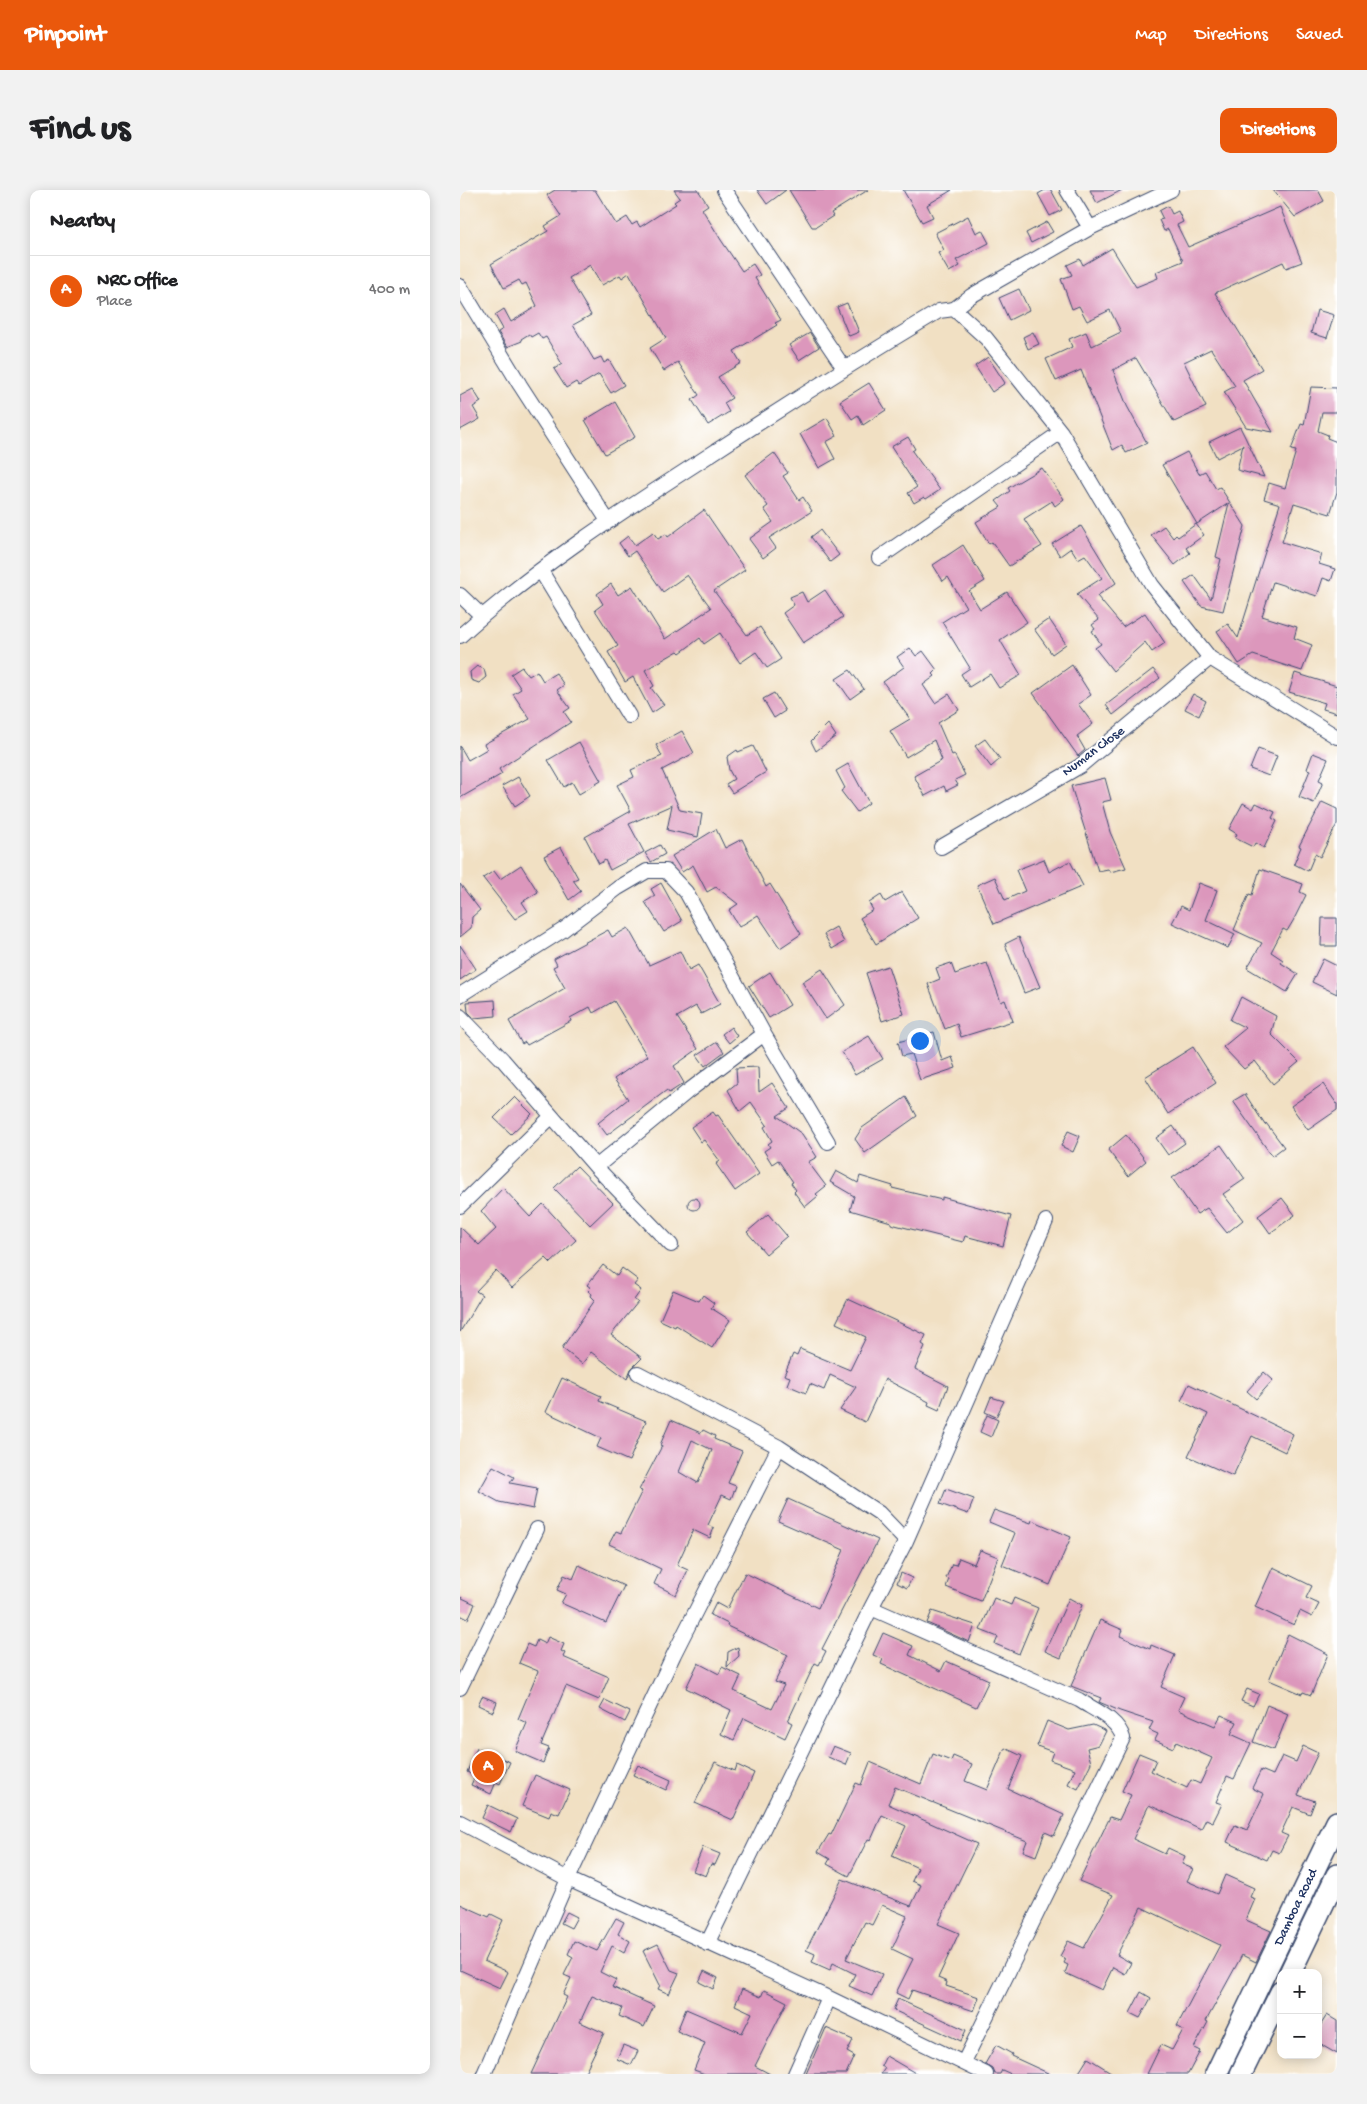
<!DOCTYPE html>
<meta charset="utf-8">
<style>
:root{--surface:#fff;--page:#f2f2f2;--text:#202124;--muted:#757577;--line:#e0e0e0;--accent:#ea580c}
body{margin:0;font-family:"Gochi Hand",sans-serif;background:var(--page);color:var(--text)}
.controls{position:absolute;right:15px;bottom:15px;display:grid;overflow:hidden;border-radius:10px;box-shadow:0 2px 12px #0003}
.controls button{width:45px;height:45px;display:grid;place-items:center;padding:0;border:0;border-bottom:1px solid var(--line);background:var(--surface);color:var(--text);font:25px sans-serif}
.you{position:absolute;left:459px;top:850px;width:18px;height:18px;margin:-12px;border:4px solid #fff;border-radius:50%;background:#1a73e8;box-shadow:0 0 0 8px #1a73e833}
.badge{display:grid;place-items:center;width:32px;height:32px;border-radius:50%;background:var(--accent);color:#fff;font-size:16px;font-weight:700}
.pin{position:absolute;translate:-50% -50%;border:2px solid #fff;box-shadow:0 1px 5px #0006}
.list{margin:0;padding:0;list-style:none}
h2{display:flex;justify-content:space-between;align-items:center;height:65px;margin:0;padding:0 20px;font-size:21px}
h2 small{font-size:16px;font-weight:400;color:var(--muted)}
.list li{display:grid;grid-template-columns:32px 1fr auto;gap:15px;align-items:center;box-sizing:border-box;height:70px;padding:0 20px;border-top:1px solid var(--line)}
.list b{display:block;font-size:19px;white-space:nowrap}
.list p{margin:0;font-size:16px;white-space:nowrap;color:var(--muted)}
.list em{font-size:16px;font-style:normal;color:var(--muted)}
.map{position:relative;flex:none;width:877px;height:1884px;overflow:hidden;border-radius:10px}
header{display:flex;align-items:center;gap:30px;box-sizing:border-box;height:70px;padding:0 25px;background:var(--accent);color:#fff}
header strong{font-size:24px}
nav{display:flex;gap:28px;margin-inline-start:auto;font-size:18px}
.intro{display:flex;align-items:center;justify-content:space-between;box-sizing:border-box;height:120px;padding:0 30px}
h1{margin:0;font-size:35px}
.button{padding:12px 22px;border-radius:10px;background:var(--accent);color:#fff;font-size:18px;font-weight:700}
main{display:flex;gap:30px;padding:0 30px}
aside{flex:1;background:var(--surface);border-radius:10px;box-shadow:0 2px 12px #0003}
.map>svg:first-child{display:block}
.building{fill:#dc97bc;fill-rule:evenodd}
.lines{fill:none;stroke-linecap:round;stroke-linejoin:round}
.street-casing{stroke:#3b4a6d;stroke-width:16}
.primary-casing{stroke:#3b4a6d;stroke-width:24}
.street{stroke:#fff;stroke-width:14}
.primary{stroke:#fff;stroke-width:21}
.labels{text-anchor:middle;dominant-baseline:central;stroke-width:4;stroke-linejoin:round;paint-order:stroke}
.street-label{font-size:14px;fill:#1b2f5e;stroke:#fff}
</style>
<header>
<strong>Pinpoint</strong>
<nav><a>Map</a><a>Directions</a><a>Saved</a></nav>
</header>
<div class="intro"><h1>Find us</h1><a class="button">Directions</a></div>
<main>
<aside>
<h2>Nearby<small></small></h2>
<ul class="list">
<li><span class="badge">A</span><div><b>NRC Office</b><p>Place</p></div><em>400 m</em></li>
</ul>
</aside>
<div class="map">
<svg width="877" height="1884" viewBox="0 0 877 1884">
<rect width="100%" height="100%" fill="#fff"/>
<filter id="ink" filterUnits="userSpaceOnUse"><feTurbulence type="fractalNoise" baseFrequency=".02" numOctaves="2"/><feDisplacementMap in="SourceGraphic" scale="10" xChannelSelector="R" yChannelSelector="G"/><feConvolveMatrix kernelMatrix="1 2 1 2 8 2 1 2 1" color-interpolation-filters="sRGB"/></filter>
<filter id="wash" filterUnits="userSpaceOnUse"><feTurbulence type="fractalNoise" baseFrequency=".0096" numOctaves="4" result="noise"/><feDisplacementMap in="SourceGraphic" scale="20" xChannelSelector="R" yChannelSelector="G"/><feGaussianBlur stdDeviation="1.12" result="paint"/><feColorMatrix in="noise" values="0 0 0 0 0 0 0 0 0 0 0 0 0 0 0 0 0 1.4 0 .05"/><feComposite in="paint" operator="in"/></filter>
<g filter="url(#wash)">
<rect width="100%" height="100%" fill="#f1e0c3"/>
<g id="blocks">
<path class="building" d="M95 0H135L156 34 167 27 172 35 177 32 180 37 216 14 214 12 220 8 214 0H238L248 15 242 19 261 50 282 81 293 74 300 85 295 88 321 130 315 133 317 135 274 161 281 173 258 187 272 208 264 213 269 222 248 235 232 210 239 205 218 172 204 181 190 158 206 148 169 83 162 88 160 85 142 95 130 75 109 88 131 125 113 135 134 170 141 167 144 173 149 170 164 195 151 203 139 184 119 196 116 192 106 198 94 179 102 174 86 147 82 149 78 143 71 147 69 144 61 149 62 151 47 157 38 142 43 139 35 125 44 119 51 132 77 116 66 93 62 95 59 90 44 98 31 74 88 41 85 36 101 26 87 5Z
M297 0H326L307 14Z
M329 0H408L371 23 373 26 356 37H352Z
M443 0H492L467 15 473 27 462 32Z
M585 0H591L602 20 590 26 578 4Z
M630 0H662L637 13Z
M813 0H858L864 11 835 27Z
M708 16 712 24 718 21 723 32 717 35 728 57 820 17 842 72 826 78 823 72 755 103 802 179 783 190 813 242 786 237 764 202 775 196 751 159 724 172 746 217 714 232 676 168 653 180 667 216 687 253 666 263 662 255 653 260 621 180 596 191 586 169 612 157 609 149 626 142 632 156 661 142 650 120 627 131 619 116 612 119 601 89 612 85 607 75 620 69 623 75 652 58 676 97 698 88 696 82 723 71 708 39 704 41 699 30 703 29 699 21Z
M508 26 516 43 522 40 529 53 496 70 500 76 489 82 478 63 484 60 475 43Z
M587 32 593 42 571 53 566 43Z
M559 99 569 120 549 130 539 108Z
M387 113 399 142 389 146 377 117Z
M857 120 874 125 867 148 851 143Z
M573 142 579 154 568 159 563 147Z
M350 143 359 157 339 170 329 155Z
M528 167 545 193 532 202 515 176Z
M409 193 426 220 403 235 398 225 392 229 380 211Z
M851 197 877 198V222H862L858 241 868 245 867 248 877 252V302L870 324 834 313 822 352 862 364 859 374 875 379 871 391 863 388 857 406 813 392 802 426 837 437 834 448 852 455 842 481 793 465 779 474 757 441 768 434 778 448 820 314 804 309 809 293 825 298 836 261 831 260 841 234 844 235Z
M13 199 21 212 13 217 20 229 0 240V206Z
M155 212 175 247 145 264 125 230Z
M367 228 377 246 366 252 375 269 359 278 340 244Z
M780 237 785 247 804 287 777 280 783 255 757 268 749 252Z
M448 247 455 259 452 261 480 300 466 309 464 307 454 313 448 303 457 297 431 257Z
M727 262 739 284 745 281 756 299 760 297 785 336 763 421 741 416 724 392 734 385 751 409 761 369 756 367 769 313 737 334 702 275Z
M314 263 328 283 323 286 339 310 343 307 352 321 309 348 316 358 303 368 289 349 313 332 304 319 308 316 285 285Z
M582 278 604 309 595 316 592 311 564 329 582 356 549 376 532 352 529 354 516 332 541 317 536 311 550 301 548 298Z
M244 320 285 380 254 401 287 445 300 437 321 469 307 478 296 462 280 473 260 443 244 454 240 448 220 463 218 461 185 480 194 496 191 498 204 515 192 523 173 487 165 492 148 462 158 456 135 420 143 414 137 404 151 394 158 405 172 396 205 449 251 418 227 385 203 402 175 361 168 366 159 353 168 346 175 355 193 342 198 349 206 344 208 347Z
M736 334 744 345 726 358 730 363 715 375 691 345 704 336 713 348 716 345 718 347Z
M621 336 656 393 637 406 663 437 685 423 705 453 692 462 685 452 653 481 635 458 641 454 632 441 635 439 632 435 639 430 617 404 642 388 625 365 618 369 611 358 600 366 592 354Z
M360 340 379 365 370 372 351 347Z
M503 355 525 391 509 401 520 419 547 402 567 432 540 450 561 485 539 498 530 484 509 497 501 484 510 478 482 432 506 417 488 387 483 391 473 375Z
M365 400 383 427 343 453 323 423 334 415 330 407 342 402 347 412Z
M589 429 606 454 592 464 574 439Z
M450 458 456 466 463 461 477 480 473 484 475 486 463 495 475 513 489 504 499 520 478 533 492 565 494 564 505 585 495 590 498 595 486 601 484 596 465 606 454 586 482 570 474 550 446 567 430 541 450 529 423 492 444 477 437 467Z
M612 475 631 505 618 514 633 534 617 546 625 560 618 566 573 503Z
M17 476 24 479 26 487 19 493 11 490 10 482Z
M62 477 69 486 77 481 83 491 96 483 104 495 97 500 110 518 104 522 111 532 39 579 42 584 0 608V556L8 570 27 559 24 554 70 529 53 504 61 499 51 484Z
M693 479 700 488 653 525 646 515Z
M390 480 404 499 390 509 376 489Z
M835 483 877 496V523L863 519 865 513 829 502Z
M314 503 325 521 314 528 303 509Z
M733 504 746 511 739 526 725 519Z
M368 534 376 546 356 561 351 551Z
M222 541 234 563 202 580 220 620 242 624 238 647 207 640 212 615 169 634 184 662 150 680 145 670 139 674 125 647 171 621 157 595 174 587 171 580 202 566 196 555Z
M525 549 540 569 531 577 515 556Z
M119 552 141 591 119 604 112 592 104 597 88 570Z
M293 556 306 582 272 603 266 594 274 589 269 580 267 567 277 560 278 562Z
M798 559 817 566 809 586 790 579Z
M853 563 868 569 859 590 863 592 854 613 839 607 850 580 847 579Z
M388 574 409 613 397 622 381 601 385 598 376 581Z
M58 587 70 606 55 616 42 596Z
M645 588 651 610 642 612 650 642 666 678 650 682 648 679 638 681 611 596Z
M862 612 877 619V634L860 667 855 664 848 681 834 674 841 657 839 656Z
M783 613 793 619 796 613 815 622 812 628 817 631 804 658 795 653 793 657 775 648 777 644 769 639Z
M256 639 265 658 282 649 306 697 310 694 341 744 320 758 298 725 279 737 269 720 278 714 256 697 247 702 233 675 222 682 212 666Z
M200 655 205 664 191 672 185 663Z
M101 657 118 688 113 690 121 701 109 710 84 666Z
M584 669 589 682 610 671 623 696 534 734 517 695 535 687 545 710 565 701 556 680Z
M61 675 78 702 62 712 68 721 55 729 23 688 34 681 40 689Z
M800 679 843 694 840 702 846 705 833 731 827 741 823 739 811 762 823 770 821 773 838 784 827 802 787 778 802 753 774 740 789 704 792 705Z
M201 693 222 731 204 742 185 712 195 706 191 699Z
M739 693 757 700 746 730 775 744 768 758 712 733 721 716 729 720Z
M0 694 20 720 12 727 11 738 0 747Z
M442 702 458 728 416 754 400 728 413 720 409 713 421 705 425 712Z
M862 728H877V756H861Z
M376 737 384 752 372 759 364 744Z
M168 738 189 775 220 761 229 780 238 775 260 814 241 824 236 816 217 827 238 859 214 876 224 893 209 903 207 900 147 945 138 933 168 909 154 889 187 866 154 811 133 823 130 817 110 828 111 831 67 855 65 852 62 854 49 831 105 798 93 777 97 775 94 769 148 740 152 747Z
M559 747 580 797 564 803 545 754Z
M0 755 16 779 0 790Z
M863 769 877 776V804L852 792Z
M491 773 495 784 527 773 541 812 545 810 553 831 501 847 497 834 485 839 468 794 480 789 476 778Z
M428 776 444 824 422 831 406 783Z
M362 779 385 815 366 829 342 792Z
M310 782 330 815 309 828 289 796Z
M781 807 816 826 811 844 839 872 813 894 795 871 784 879 763 857 786 838 770 830Z
M35 810 36 826 14 828 8 822 7 812Z
M271 837 277 846 269 853 262 844Z
M474 842 482 871 492 867 496 878 460 890 451 864 442 866 438 852Z
M409 846 423 869 395 885 382 862Z
M257 852 264 862 245 876 237 865Z
M733 857 756 893 708 924 685 887Z
M298 877 299 902 312 893 329 918 317 926 342 944 357 967 348 972 366 996 356 1004 358 1006 345 1017 334 1002 336 1000 331 993 333 992 318 970 312 974 304 961 310 957 308 954 312 951 304 937 307 935 291 912 280 921 268 900 277 893 276 878Z
M863 894 877 914V920L848 940 831 916Z
M785 904 805 935 806 933 824 957 812 966 773 911Z
M55 907 72 924 51 944 34 928Z
M446 907 457 926 405 963 395 949 402 938Z
M253 922 256 926 258 925 299 984 275 1001 256 974 260 971 244 950 241 952 231 937Z
M713 936 725 953 708 965 696 948Z
M608 941 620 946 613 962 601 956Z
M666 945 686 971 668 986 648 960Z
M761 955 785 989 763 1004 783 1030 767 1043 747 1018 737 1024 712 988Z
M117 976 153 1013 130 1035 94 998Z
M376 981 398 993 400 986 433 996 432 998 482 1010V1007L551 1026 543 1056 505 1046 503 1052 431 1034V1032L390 1020 394 1006 370 992Z
M43 998 70 1027 83 1014 116 1050 91 1073 86 1068 52 1098 36 1080 16 1101 22 1105 0 1142V1037L19 1055 36 1039 21 1021Z
M228 1014a6 6 0 1 1 12 0a6 6 0 1 1-12 0Z
M822 1008 835 1025 810 1043 798 1026Z
M308 1024 327 1046 306 1064 287 1042Z
M143 1075 157 1086 162 1078 178 1090 174 1095 181 1100 174 1110 178 1112 151 1145 182 1168 171 1179 167 1189 131 1162 122 1174 102 1158 135 1110 131 1106 132 1104 128 1101 131 1098 127 1095Z
M213 1100 239 1111 243 1105 254 1113 251 1118 270 1130 252 1158 216 1135 215 1137 200 1130Z
M388 1109 466 1145 462 1154 465 1156 455 1179 488 1196 479 1220 468 1215 469 1212 425 1189 405 1232 380 1220 396 1197 370 1185 364 1200 350 1194 346 1203 327 1195 330 1187 324 1185 333 1164 337 1166 340 1159 390 1180 406 1147 376 1133Z
M804 1182 813 1190 796 1209 787 1201Z
M102 1188 141 1206 139 1211 186 1231 169 1271 137 1257 141 1248 86 1222Z
M729 1194 833 1244 825 1262 792 1246 773 1286 728 1266 748 1224 721 1211Z
M531 1207 544 1211 536 1227 525 1222Z
M527 1225 538 1230 531 1247 520 1242Z
M211 1230 241 1243 243 1240 255 1246 254 1249 282 1261 268 1293 276 1296 271 1309 262 1305 248 1335 254 1338 250 1348 233 1340 217 1375 228 1380 216 1405 194 1394 201 1379 149 1354 156 1341 161 1343 182 1301 179 1300 202 1256 200 1255ZM232 1250 252 1260 238 1293 219 1282Z
M33 1276 54 1287 50 1293 77 1298 73 1319 39 1312 19 1301Z
M486 1299 514 1309 508 1324 480 1314Z
M328 1309 418 1350 362 1459 366 1461 359 1475 355 1473 328 1531 332 1533 325 1548 284 1528 274 1550 261 1544 271 1520 226 1498 238 1473 259 1484 262 1477 281 1486 274 1501 312 1519 324 1495 315 1492 328 1465 267 1436 268 1434 250 1425 256 1413 267 1419 285 1383 358 1418 384 1360 318 1331Z
M534 1320 571 1333 572 1330 611 1347 590 1395 542 1375 555 1343 529 1332Z
M520 1360 538 1367 521 1411 486 1397 489 1389 486 1388 492 1374 496 1375 499 1368 514 1374Z
M119 1375 164 1396 146 1433 101 1413 106 1404 97 1400 104 1385 113 1389Z
M813 1377 852 1396 846 1408 859 1414 852 1427 840 1421 834 1435 795 1417Z
M441 1383 452 1388 447 1398 437 1393Z
M0 1407 15 1414 8 1429 0 1425Z
M534 1408 551 1415 554 1408 578 1418 559 1464 535 1454 538 1447 520 1440Z
M609 1408 622 1415 601 1468 585 1461Z
M472 1421 515 1435 509 1452 467 1433Z
M640 1430 663 1440 660 1446 690 1459 691 1455 715 1465 701 1497 724 1507 718 1520 755 1536 761 1525 777 1532 771 1544 791 1553 774 1589 767 1586 756 1612 762 1614 753 1632 746 1629 741 1639 689 1615 673 1649 705 1664 708 1658 725 1666 722 1674 733 1679 727 1691 757 1704 765 1685 794 1698 790 1707 795 1709 786 1730 811 1741 796 1772 782 1765 746 1831 748 1832 734 1858 740 1861 728 1884H687L701 1855 712 1860 723 1840 717 1836 760 1755 681 1717 657 1765 671 1773 665 1784 653 1777 642 1800 605 1783 608 1775 604 1773 606 1769 600 1766 608 1751 624 1758 653 1705 619 1691 650 1627 659 1630 671 1605 662 1601 679 1563 696 1570 691 1581 727 1598 731 1590 740 1594 752 1568 716 1552 713 1558 695 1550 698 1544 689 1540 693 1532 660 1521 639 1512 641 1508 611 1496Z
M423 1443 453 1456 449 1465 481 1481 486 1471 529 1490 516 1517 421 1474 423 1469 413 1465Z
M828 1444 868 1464 851 1505 843 1502 842 1504 809 1490Z
M88 1447 104 1454 101 1461 105 1463 103 1467 149 1487 139 1510 106 1496 81 1555 89 1558 83 1573 55 1561 67 1533 58 1529 78 1481 59 1473 67 1454 74 1457 77 1450 85 1454Z
M278 1457 279 1466 267 1477 268 1462Z
M787 1499 799 1504 793 1516 781 1511Z
M22 1506 37 1512 33 1522 18 1515Z
M145 1510 170 1522 165 1532 140 1519Z
M807 1515 828 1524 814 1560 793 1552Z
M587 1531 609 1540 633 1535 646 1541 639 1555 627 1558 631 1573 618 1599 608 1594 615 1579 590 1570 593 1562 577 1556Z
M373 1556 391 1563 386 1575 368 1567Z
M843 1556 858 1563 838 1605 855 1611 850 1624 833 1617 821 1643 828 1646 819 1663 812 1660 807 1670 767 1652 775 1635 787 1640 804 1604 792 1598 801 1580 813 1585 822 1566 836 1572Z
M17 1558 50 1572 40 1594 36 1592 31 1604 11 1595 15 1586 7 1582Z
M545 1558 562 1566 548 1599 604 1625 594 1646 585 1642 576 1666 563 1661 567 1651 435 1597 428 1614 517 1654 478 1734 499 1743 478 1788 487 1792 486 1796 519 1807 514 1821 452 1800 448 1809 436 1803 453 1769 432 1759 447 1726 422 1715 412 1735 405 1732 386 1769 422 1784 412 1806 389 1796 395 1784 373 1773 370 1780 352 1772 355 1764 346 1760 382 1689 451 1716 461 1695 452 1691 458 1678 432 1666 446 1636 422 1625 411 1650 408 1649 389 1686 367 1674 370 1669 358 1662 369 1644 371 1645 396 1593 401 1595 410 1572 461 1594 473 1564 491 1571 493 1566 512 1574 505 1591 527 1600Z
M255 1572 275 1581 277 1575 294 1583 273 1630 235 1613Z
M178 1575 211 1590 206 1600 173 1585Z
M75 1585 110 1600 99 1624 91 1621 89 1627 62 1616Z
M28 1615 57 1629 51 1642 22 1628Z
M243 1657 260 1664 255 1675 251 1674 246 1686 233 1681Z
M0 1714 29 1727 31 1724 43 1730 24 1771 48 1782 40 1798 0 1780Z
M107 1722 117 1727 111 1738 101 1733Z
M156 1728 164 1732 158 1744 170 1751 164 1763 152 1756 140 1782 156 1790 152 1797 194 1816 184 1837 159 1826 162 1818 132 1806 120 1832 144 1843 124 1884H71L107 1807 103 1805 111 1788 104 1785 113 1767 108 1764 114 1751 137 1761Z
M198 1754 211 1780 219 1783 209 1804 198 1799 200 1795 183 1761Z
M244 1781 258 1788 253 1799 239 1792Z
M282 1799 301 1807 304 1800 327 1812 295 1876 310 1884H245L234 1880 245 1853 217 1841 226 1819 282 1843 292 1823 275 1815Z
M681 1802 691 1808 680 1828 670 1823Z
M438 1809 506 1840 501 1851 433 1820Z
M867 1825 877 1831V1864L858 1853V1839Z
M366 1838 393 1850 387 1862 394 1866 386 1884H346Z
M163 1855 178 1861 171 1875 157 1869Z
M536 1855 552 1864 551 1866 590 1884H551L542 1880 540 1884H535L533 1879 525 1874Z
M426 1866 457 1884H421L425 1878 421 1876Z
M628 1868 654 1884H618Z"/>
</g>
</g>
<g filter="url(#ink)">
<use href="#blocks" fill-opacity="0" stroke="#3b4a6d" stroke-width="1"/>
<g class="lines">
<g class="street-casing">
<path id="street" d="M264 0 384 178
M607 0 630 38
M0 96 60 195 148 331
M494 119 526 148 601 242 692 395 750 468 877 547
M419 368 601 242
M81 381 169 526
M0 405 22 426
M0 446C74 379 158 324 242 270 320 219 399 169 479 121L494 119 511 106 630 38 711 0
M481 657 620 576 750 468
M0 805 103 740 158 698 187 681H206L226 702 304 844 368 952
M0 826 43 870 136 977 211 1055
M136 977 227 902 304 844
M0 1016 91 927
M178 1183 319 1257 419 1323 446 1351
M411 1418 619 1510C634 1520 658 1529 663 1548L504 1872
M0 1498 77 1339
M0 1632 108 1689 369 1808 526 1884
M247 1754 411 1418 446 1351 586 1031
M24 1884 108 1689 214 1464 319 1257
M335 1884 369 1808"/>
</g>
<g class="primary-casing">
<g id="primary">
<path d="M830 1783 877 1685"/>
<path id="s1" d="M756 1884 877 1632"/>
<path d="M781 1884 821 1802"/>
</g>
</g>
<use href="#street" class="street"/>
<use href="#primary" class="primary"/>
</g>
</g>
<g class="labels">
<g class="street-label">
<text transform="translate(634 562) rotate(-37)">Numan Close</text>
<text stroke="none"><textPath href="#s1" startOffset="185">Damboa Road</textPath></text>
</g>
</g>
</svg>
<div class="controls">
<button>+</button>
<button>−</button>
</div>
<div class="you"></div>
<div class="pin badge" style="left:28px;top:1577px">A</div>
</div>
</main>
